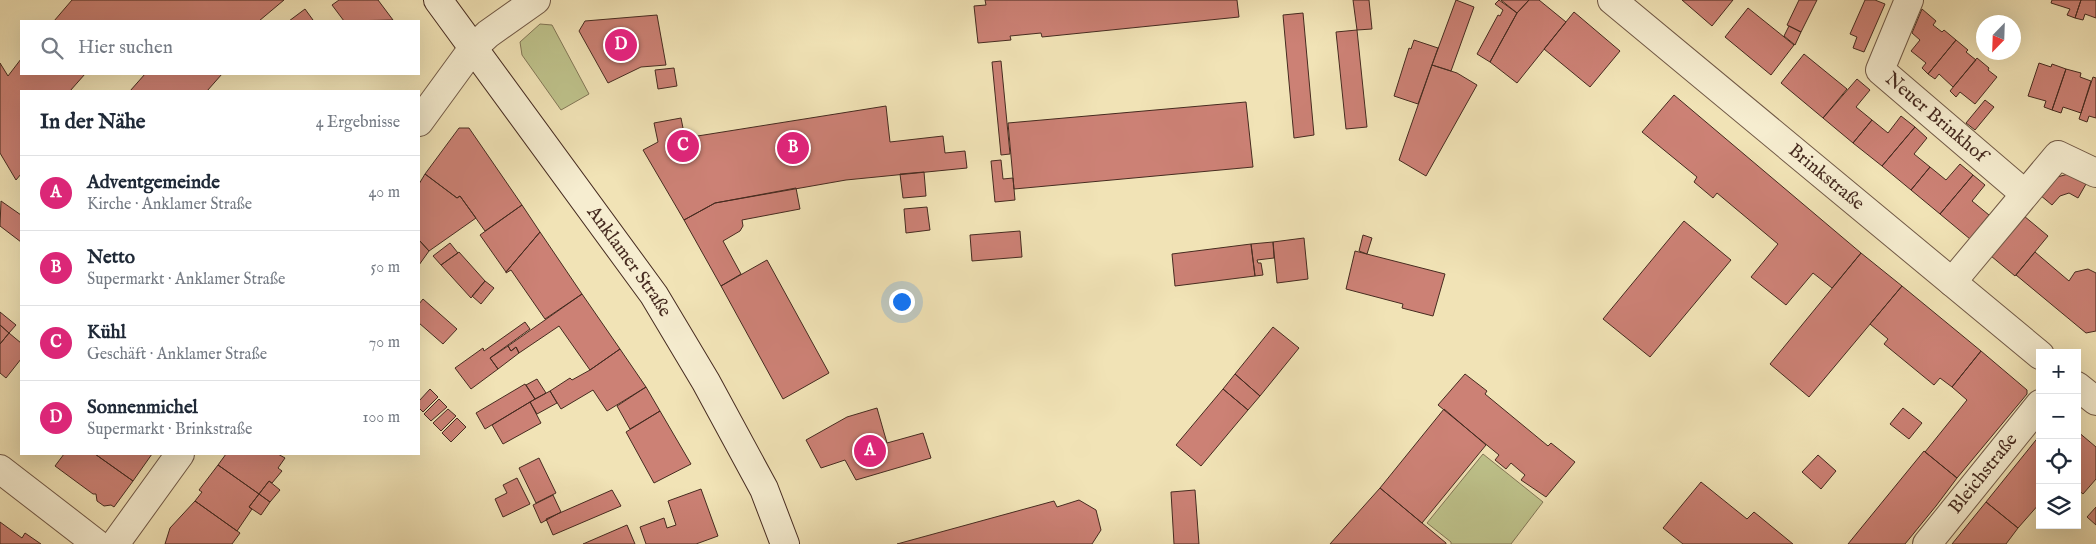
<!DOCTYPE html>
<html lang="de">
<meta charset="utf-8">
<style>
:root{--surface:#fff;--page:#f2f2f3;--text:#1f2937;--muted:#747a83;--line:#e0e1e3;--accent:#db2777}
body{margin:0;font-family:"IM FELL English",serif;background:var(--page);color:var(--text)}
.controls{position:absolute;right:15px;bottom:15px;display:grid;overflow:hidden;border-radius:0px;box-shadow:0 5px 20px #0002}
.controls button{width:45px;height:45px;display:grid;place-items:center;padding:0;border:0;border-bottom:1px solid var(--line);background:var(--surface);color:var(--text);font:25px sans-serif}
.compass{position:absolute;left:1976px;top:15px;width:45px;height:45px;border-radius:50%;background:var(--surface);box-shadow:0 5px 20px #0002;rotate:203deg}
.you{position:absolute;left:901px;top:301px;width:18px;height:18px;margin:-12px;border:4px solid #fff;border-radius:50%;background:#1a73e8;box-shadow:0 0 0 8px #1a73e833}
.badge{display:grid;place-items:center;width:32px;height:32px;border-radius:50%;background:var(--accent);color:#fff;font-size:16px;font-weight:700}
.pin{position:absolute;translate:-50% -50%;border:2px solid #fff;box-shadow:0 1px 5px #0006}
.list{margin:0;padding:0;list-style:none}
h2{display:flex;justify-content:space-between;align-items:center;height:65px;margin:0;padding:0 20px;font-size:21px}
h2 small{font-size:16px;font-weight:400;color:var(--muted)}
.list li{display:grid;grid-template-columns:32px 1fr auto;gap:15px;align-items:center;box-sizing:border-box;height:75px;padding:0 20px;border-top:1px solid var(--line)}
.list b{display:block;font-size:19px;white-space:nowrap}
.list p{margin:0;font-size:16px;white-space:nowrap;color:var(--muted)}
.list em{font-size:16px;font-style:normal;color:var(--muted)}
.icon{flex:none;width:28px;height:28px;fill:none;stroke:currentColor;stroke-width:2;stroke-linecap:round;stroke-linejoin:round}
.map{position:relative;flex:none;width:2096px;height:544px;overflow:hidden}
.search{position:absolute;background:var(--surface);box-shadow:0 5px 20px #0002;left:20px;top:20px;width:400px;height:55px;display:flex;align-items:center;gap:12px;box-sizing:border-box;padding:0 18px;border-radius:0px;color:var(--muted);font-size:19px}
.panel{position:absolute;background:var(--surface);box-shadow:0 5px 20px #0002;left:20px;top:90px;width:400px;height:365px;border-radius:0px}
.map>svg:first-child{display:block}
.green{fill:#bec28b;stroke:#827656}
.building{fill:#cc8175;stroke:#462b20}
.lines{fill:none;stroke-linecap:round;stroke-linejoin:round}
.street-casing{stroke:#715946;stroke-width:30}
.secondary-casing{stroke:#462b20;stroke-width:30}
.street{stroke:#f6edd0;stroke-width:28}
.secondary{stroke:#f6edd0;stroke-width:28}
.labels{text-anchor:middle;dominant-baseline:central;stroke-width:5;stroke-linejoin:round;paint-order:stroke}
.street-label{font-size:19px;fill:#462b20;stroke:#f6edd0}
</style>
<div class="map">
<svg width="2096" height="544" viewBox="0 0 2096 544">
<rect width="100%" height="100%" fill="#f1e3b6"/>
<filter id="stains"><feTurbulence type="fractalNoise" baseFrequency=".004" numOctaves="4"/><feColorMatrix values="0 0 0 0 .2 0 0 0 0 .09 0 0 0 0 .02 0 0 0 .5 -.17"/></filter>
<radialGradient id="worn" r=".72"><stop offset=".6" stop-color="#630" stop-opacity="0"/><stop offset="1" stop-color="#630" stop-opacity=".3"/></radialGradient>
<path class="green" d="M540 24 552 25 589 94 561 110 522 55 520 42Z
M1483 454 1543 502 1511 544H1451V542L1427 523Z"/>
<path class="building" d="M72 0H284L259 21H54Z
M339 0H378L393 20 344 21 332 5Z
M985 0H1237L1239 17 1042 37 1041 33 1010 36 1011 40 978 43 974 6 986 5Z
M1353 0H1369L1372 29 1357 30Z
M1456 0 1474 7 1451 71 1432 65Z
M1499 0 1517 13 1490 62 1477 54 1498 15 1500 16 1503 10 1495 4Z
M1501 0H1529L1517 13Z
M1529 0H1539L1566 22 1517 83 1490 62 1517 13Z
M1682 0H1733L1712 26Z
M1799 0H1817L1801 32 1787 25Z
M1865 0H1875L1885 4 1864 52 1853 48 1857 37 1850 34Z
M2052 0H2081L2075 18 2067 15 2070 9 2051 3Z
M2081 0H2096V18L2085 14 2083 20 2075 18Z
M1748 8 1794 45 1771 75 1725 37Z
M305 9 313 20 311 21H289Z
M1922 9 1936 21 1933 25 1942 32 1944 30 1956 40 1928 74 1922 68 1926 63 1911 51 1920 40 1912 33Z
M1574 12 1620 51 1590 87 1544 49Z
M1303 13 1314 135 1294 138 1283 15Z
M657 15 666 65 641 67 608 83 579 31 585 21Z
M1789 26 1801 32 1795 45 1784 36Z
M1357 30 1367 127 1346 129 1336 32Z
M1414 40 1438 48 1418 104 1394 96 1409 48 1411 49Z
M1956 40 1968 50 1966 52 1976 60 1953 87 1939 74 1935 79 1928 74Z
M1804 54 1847 89 1823 118 1781 83Z
M1977 58 1989 68 1988 70 1997 77 1975 104 1960 92 1956 97 1950 91Z
M21 59V74H85L70 91H21V174L16 180 0 153V63L8 76Z
M1001 61 1010 154 1001 155 992 62Z
M2039 63 2051 67 2052 64 2066 69 2052 110 2044 107 2046 101 2028 96Z
M1432 65 1457 73 1477 85 1426 176 1399 160Z
M674 68 677 86 658 89 655 70Z
M2066 69 2081 73 2080 77 2091 81 2081 113 2063 107 2061 113 2052 110Z
M145 74H222L207 91H130Z
M2093 77 2096 78V118L2089 116 2087 122 2079 119Z
M1857 79 1870 90 1856 107 1872 120 1853 143 1823 118Z
M1674 95 1861 253 1832 288 1813 273 1786 305 1751 277 1778 244 1717 193 1713 198 1694 182 1697 177 1642 132Z
M1985 100 1994 107 1975 130 1966 123Z
M1246 102 1253 167 1014 189 1008 123Z
M886 106 890 142 943 136 945 153 965 151 967 168 846 180 715 203 684 220 643 150 658 142 654 123 681 118 685 138Z
M1901 116 1915 127 1882 166 1853 143 1872 120 1888 133Z
M1915 127 1927 138 1914 154 1930 167 1911 190 1882 166Z
M459 128H469L522 205 485 231 460 196 457 198 425 174Z
M1001 160 1003 179 1013 178 1015 200 995 202 991 161Z
M1960 164 1973 175 1940 214 1911 190 1930 167 1946 180Z
M924 172 926 196 903 198 900 174Z
M425 174 457 198 460 196 476 218 429 251 419 240V184Z
M2068 174 2086 184 2078 198 2069 193 2060 196 2052 205 2040 195 2054 178Z
M1973 175 1985 185 1972 201 1989 215 1970 239 1940 214Z
M796 188 800 209 742 220 743 226 740 231 723 241 741 274 721 286 684 220 715 203Z
M1 201 21 215V242L0 226Z
M522 205 540 232 506 272 480 235Z
M927 207 930 230 906 233 904 209Z
M2024 216 2048 236 2015 276 1991 256Z
M1684 221 1731 260 1650 357 1603 319Z
M1020 231 1022 257 972 261 970 235Z
M540 232 582 294 545 319 511 270 506 273V272Z
M1363 235 1372 238 1367 254 1359 251Z
M1304 238 1308 279 1277 283 1273 242Z
M419 240 429 251 419 265Z
M1273 242 1274 258 1257 260 1258 263H1261L1263 275 1255 276 1251 244Z
M450 243 458 253 441 265 433 256Z
M1251 244 1255 276 1175 286 1172 254Z
M1355 251 1445 274 1433 316 1402 308 1403 304 1346 289Z
M459 252 485 281 471 298 441 265Z
M2035 252 2069 281 2075 272 2088 269 2096 273V331L2086 333 2016 275Z
M1861 253 1902 286 1809 397 1770 364Z
M767 260 829 373 783 399 721 286Z
M485 281 494 288 481 304 472 296Z
M1902 286 1981 351 1952 387 1940 378 1934 385 1884 344 1888 339 1870 324Z
M582 294 620 349 590 370 559 326 519 353 516 347 511 351 508 346Z
M423 299 457 329 443 344 419 323V304Z
M0 312 16 325 9 333 0 325Z
M525 322 530 329 490 358 498 369 471 389 455 368 483 348 484 351Z
M0 325 9 333 0 344Z
M1273 327 1299 348 1260 396 1235 374Z
M9 333 21 343V359L6 378 0 373V344Z
M508 346 511 351 516 347 519 353 498 369 490 358Z
M620 349 646 387 607 411 593 390 561 409 550 391 570 378 572 380 590 370Z
M1981 351 2027 390V394L1957 478 1925 452 1967 400 1952 387Z
M1235 374 1260 396 1248 410 1223 389Z
M1465 374 1487 391 1485 394 1548 446 1551 443 1575 462 1546 497 1521 480 1525 475 1511 463 1506 469 1495 460 1499 455 1438 405Z
M537 379 546 393 535 399 526 385Z
M525 384 535 399 485 429 476 413Z
M646 387 660 411 630 429 617 406Z
M430 389 438 397 423 412 419 408V401Z
M1223 389 1248 410 1201 466 1176 445Z
M550 391 557 403 537 414 530 402Z
M439 399 447 407 431 421 424 414Z
M530 402 541 423 503 444 492 425Z
M877 408 887 443 923 433 931 458 856 480 845 460 821 468 806 440 847 417Z
M1903 408 1922 423 1909 439 1890 424Z
M448 409 456 416 441 431 433 423Z
M1444 409 1486 445 1422 523 1380 488Z
M660 411 691 464 654 483 626 432Z
M457 418 466 427 451 442 442 433Z
M2077 431 2096 447V479L2083 494 2077 489Z
M2040 435V503L2018 528 1986 502Z
M1924 451 1957 478 1936 506 1905 544H1848Z
M64 454H95L133 481 114 507 111 505 104 506 97 501 96 494H93L55 466Z
M95 454H152L133 481Z
M226 454H278L285 458 278 468 282 471 272 483 269 481 259 494 218 465Z
M1818 455 1836 471 1821 489 1802 472Z
M539 458 556 493 536 503 519 468Z
M218 465 259 494 249 507 252 509 237 531 195 501 202 492 199 490Z
M517 478 530 504 503 517 495 499 507 493 503 485Z
M269 481 280 490 270 502 259 494Z
M1701 482 1747 519 1754 512 1793 544H1683L1663 528Z
M1380 488 1446 543V544H1330Z
M701 489 718 536 696 544H646L640 527 664 518 667 528 676 525 668 501Z
M612 490 621 506 553 535 546 519Z
M1195 490 1199 544H1174L1171 492Z
M259 494 270 502 261 515 249 507Z
M553 495 561 512 541 523 533 505Z
M1079 500 1096 510 1101 530 1092 544H897L1054 501 1057 507Z
M195 501 240 533 232 544H165L170 528Z
M1986 502 2018 528 2006 544H1952Z
M2096 507V525L2087 517Z
M0 522 22 538 25 533 41 544H0Z
M627 525 635 544H583Z"/>
<g class="lines">
<g class="street-casing">
<g id="street">
<path id="s1" d="M1612 0 2040 355"/>
<path id="s2" d="M1909 0 1880 70 2025 194"/>
<path d="M419 122 473 48 488 34 536 0"/>
<path d="M1952 282 2058 155 2096 173"/>
<path d="M2077 386 2096 401"/>
<path d="M0 469 97 544"/>
<path d="M115 544 180 454"/>
<path id="s3" d="M1927 544 2040 404"/>
</g>
</g>
<g class="secondary-casing">
<g id="secondary">
<path id="s4" d="M438 0 654 295 706 382 764 489 785 544"/>
</g>
</g>
<use href="#street" class="street"/>
<use href="#secondary" class="secondary"/>
</g>
<g class="labels">
<g class="street-label">
<text stroke="none"><textPath href="#s2" startOffset="149">Neuer Brinkhof</textPath></text>
<text stroke="none"><textPath href="#s1" startOffset="278">Brinkstraße</textPath></text>
<text stroke="none"><textPath href="#s4" startOffset="324">Anklamer Straße</textPath></text>
<text stroke="none"><textPath href="#s3" startOffset="90">Bleichstraße</textPath></text>
</g>
</g>
<rect width="100%" height="100%" filter="url(#stains)"/>
<rect width="100%" height="100%" fill="url(#worn)"/>
</svg>
<div class="controls">
<button>+</button>
<button>−</button>
<button><svg class="icon" aria-label="locate" viewBox="0 0 24 24"><circle cx="12" cy="12" r="6"/><path d="M12 2v4M12 18v4M2 12h4M18 12h4"/></svg></button>
<button><svg class="icon" aria-label="layers" viewBox="0 0 24 24"><path d="M12 4l9 5-9 5-9-5zM3 14l9 5 9-5"/></svg></button>
</div>
<svg class="compass" viewBox="-18 -18 36 36"><path d="M0-13l5 13h-10z" fill="#e53935"/><path d="M0 13l5-13h-10z" fill="#747a83"/></svg>
<div class="you"></div>
<div class="pin badge" style="left:870px;top:451px">A</div>
<div class="pin badge" style="left:793px;top:148px">B</div>
<div class="pin badge" style="left:683px;top:146px">C</div>
<div class="pin badge" style="left:621px;top:45px">D</div>
<div class="search"><svg class="icon" aria-label="search" viewBox="0 0 24 24"><circle cx="10" cy="10" r="6"/><path d="M15 15l6 6"/></svg>Hier suchen</div>
<section class="panel">
<h2>In der Nähe<small>4 Ergebnisse</small></h2>
<ul class="list">
<li><span class="badge">A</span><div><b>Adventgemeinde</b><p>Kirche · Anklamer Straße</p></div><em>40 m</em></li>
<li><span class="badge">B</span><div><b>Netto</b><p>Supermarkt · Anklamer Straße</p></div><em>50 m</em></li>
<li><span class="badge">C</span><div><b>Kühl</b><p>Geschäft · Anklamer Straße</p></div><em>70 m</em></li>
<li><span class="badge">D</span><div><b>Sonnenmichel</b><p>Supermarkt · Brinkstraße</p></div><em>100 m</em></li>
</ul>
</section>
</div>
